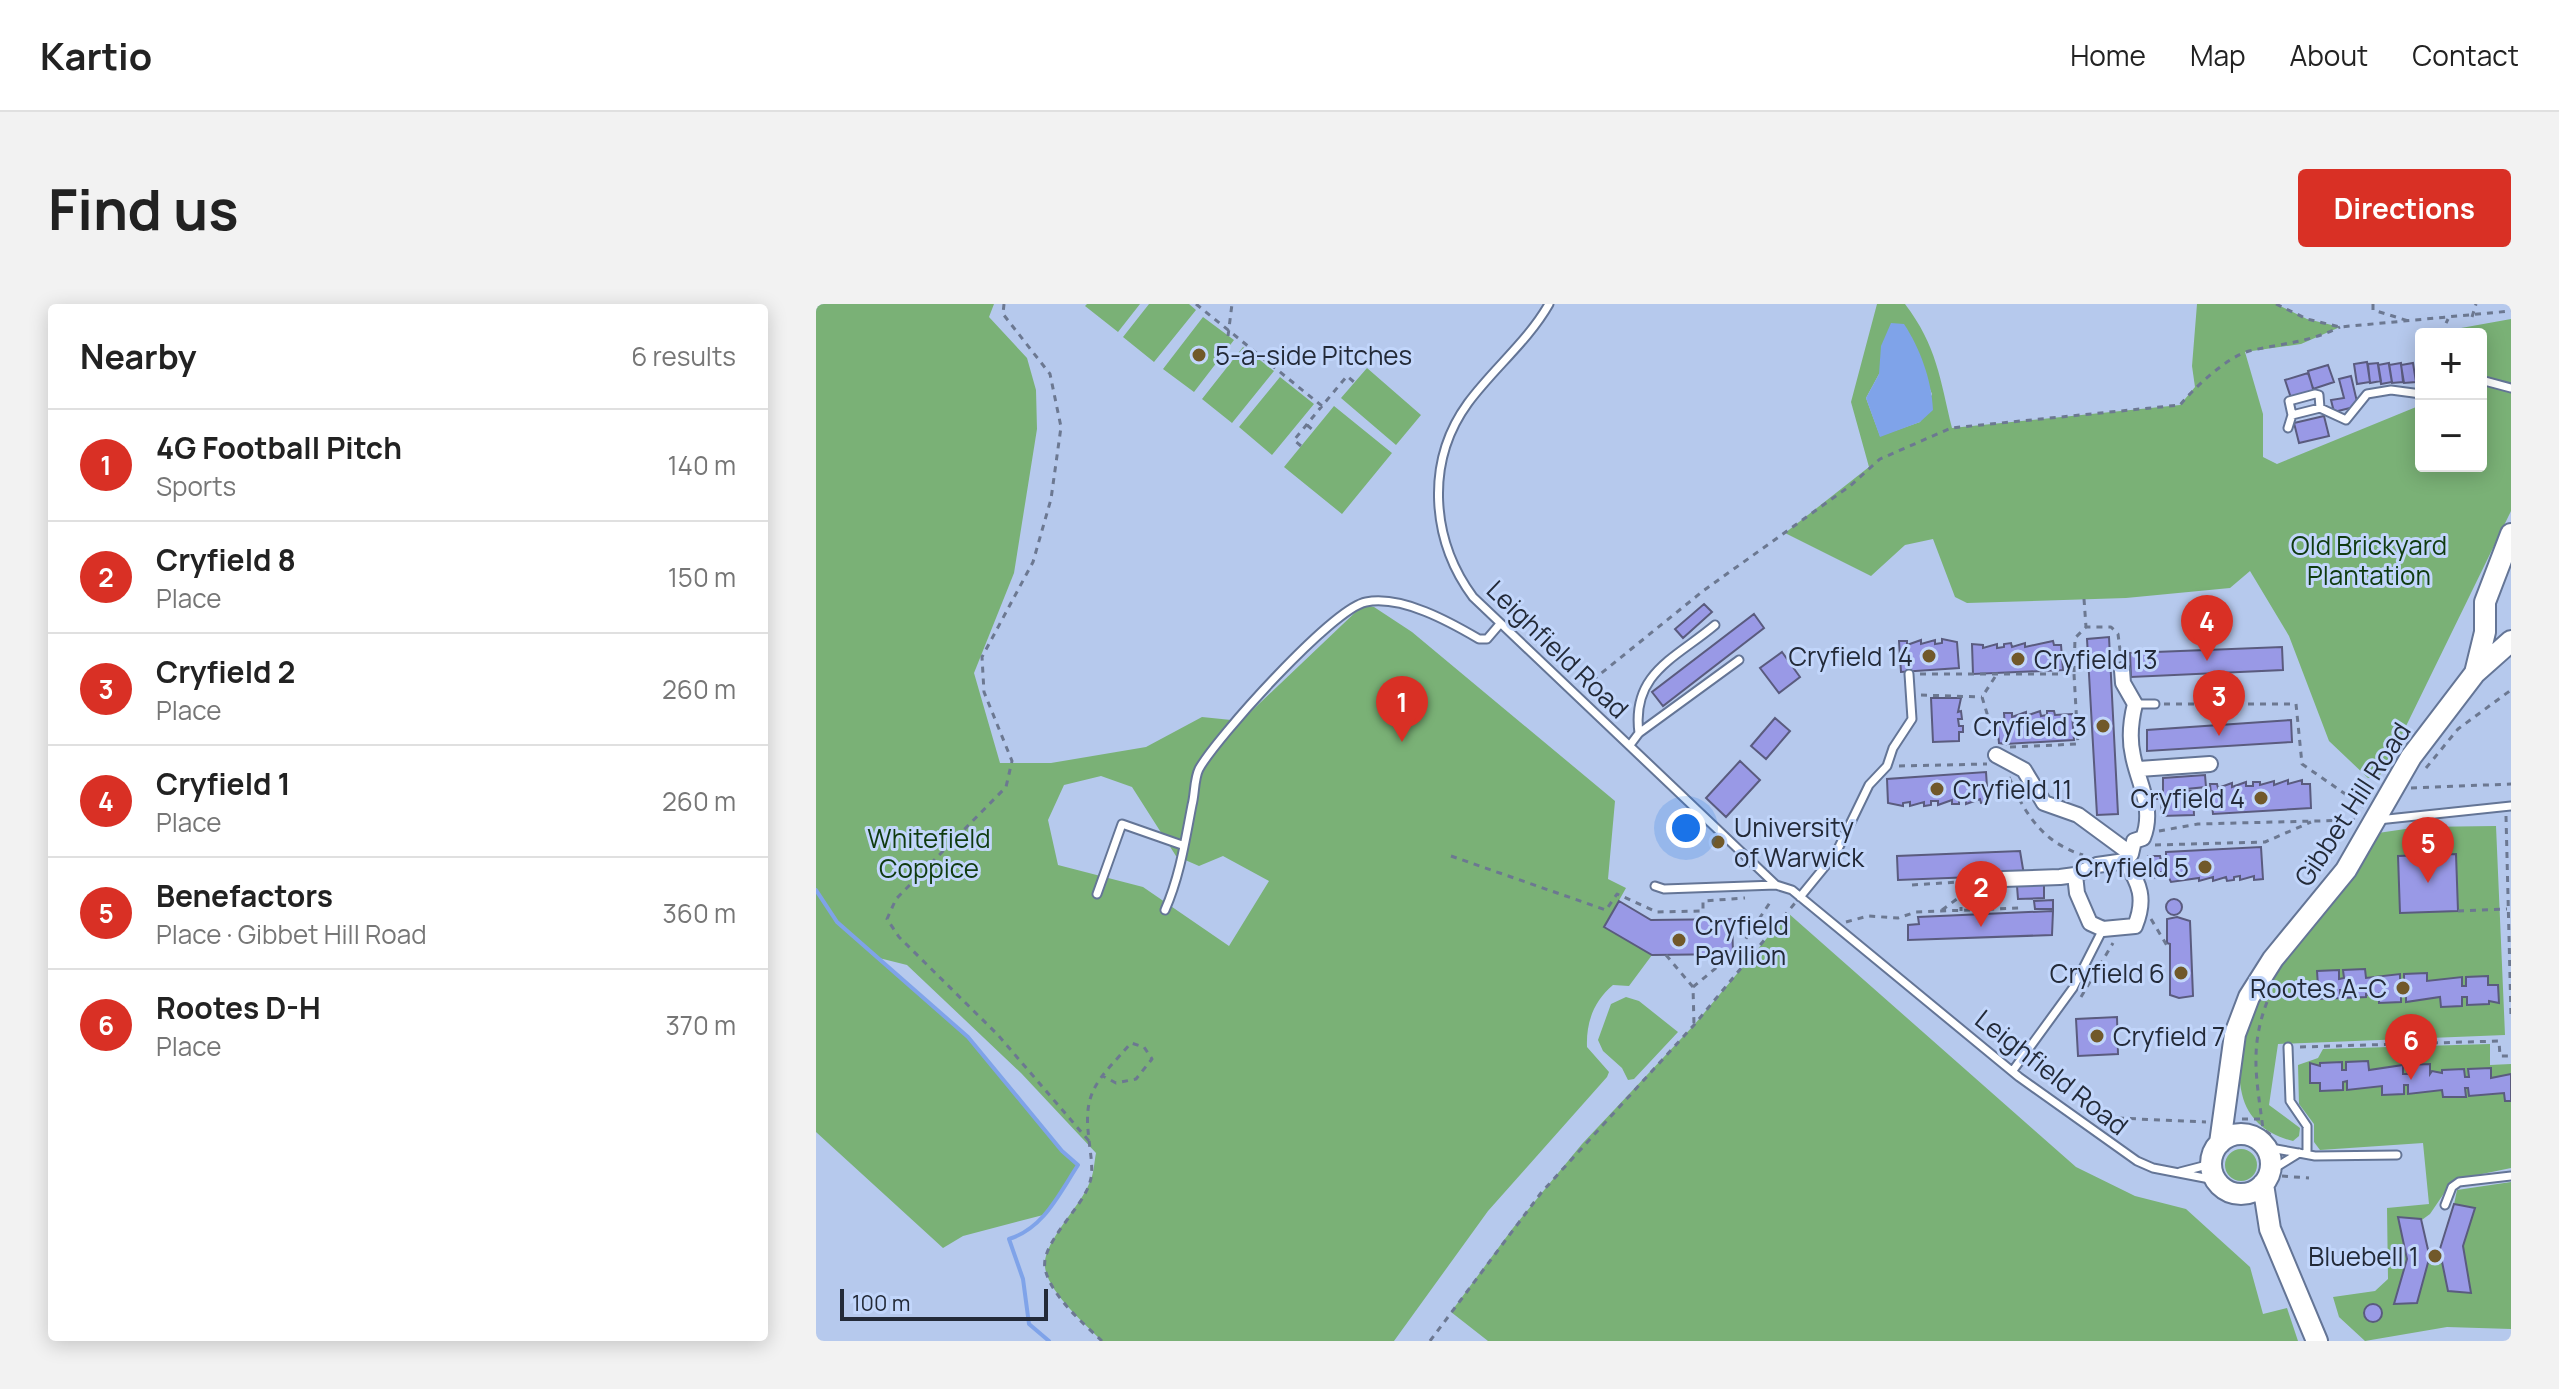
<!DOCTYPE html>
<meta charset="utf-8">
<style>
:root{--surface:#fff;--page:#f2f2f2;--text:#222;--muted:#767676;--line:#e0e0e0;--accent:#d93025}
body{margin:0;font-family:Manrope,sans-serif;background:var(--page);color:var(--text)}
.controls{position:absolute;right:24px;top:24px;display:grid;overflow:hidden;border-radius:8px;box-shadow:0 4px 20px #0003}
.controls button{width:72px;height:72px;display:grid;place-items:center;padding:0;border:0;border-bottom:2px solid var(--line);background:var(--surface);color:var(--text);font:40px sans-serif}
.scale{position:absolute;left:24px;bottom:20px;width:208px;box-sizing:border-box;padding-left:8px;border:4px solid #232a38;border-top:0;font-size:22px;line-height:28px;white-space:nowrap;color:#232a38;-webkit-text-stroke:6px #c2d6fb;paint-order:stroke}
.you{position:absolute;left:870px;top:524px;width:28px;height:28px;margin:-20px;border:6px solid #fff;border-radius:50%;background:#1a73e8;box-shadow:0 0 0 12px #1a73e833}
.badge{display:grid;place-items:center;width:52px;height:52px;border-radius:50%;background:var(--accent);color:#fff;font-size:26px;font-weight:700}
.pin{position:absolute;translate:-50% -66px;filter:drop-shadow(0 2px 4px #0008)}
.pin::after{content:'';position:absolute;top:42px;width:28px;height:24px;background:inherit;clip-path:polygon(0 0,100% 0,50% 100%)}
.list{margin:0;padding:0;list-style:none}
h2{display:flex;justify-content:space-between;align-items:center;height:104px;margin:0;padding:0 32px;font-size:34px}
h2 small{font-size:26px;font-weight:400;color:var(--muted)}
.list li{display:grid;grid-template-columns:52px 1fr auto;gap:24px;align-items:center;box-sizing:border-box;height:112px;padding:0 32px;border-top:2px solid var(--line)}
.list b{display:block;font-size:30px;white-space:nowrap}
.list p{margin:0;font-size:26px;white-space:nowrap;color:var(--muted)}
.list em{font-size:26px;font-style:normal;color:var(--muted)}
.map{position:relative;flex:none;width:1695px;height:1037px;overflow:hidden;border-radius:8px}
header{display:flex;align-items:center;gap:48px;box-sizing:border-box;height:112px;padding:0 40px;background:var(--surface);border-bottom:2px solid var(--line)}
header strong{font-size:38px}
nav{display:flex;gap:44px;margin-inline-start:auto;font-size:28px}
.intro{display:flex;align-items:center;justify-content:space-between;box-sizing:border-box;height:192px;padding:0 48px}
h1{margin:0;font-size:56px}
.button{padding:20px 36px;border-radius:8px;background:var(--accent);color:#fff;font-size:28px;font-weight:700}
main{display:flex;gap:48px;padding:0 48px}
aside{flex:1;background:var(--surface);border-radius:8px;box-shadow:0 4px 20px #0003}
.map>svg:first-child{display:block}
.green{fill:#7ab176;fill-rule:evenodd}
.water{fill:#7fa3e9}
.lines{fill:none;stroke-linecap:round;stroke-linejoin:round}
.stream{stroke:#7fa3e9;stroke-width:4}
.building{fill:#9999e6;stroke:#5a5b7e;stroke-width:2}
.lane-casing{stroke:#647596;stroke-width:11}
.street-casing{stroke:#647596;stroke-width:18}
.secondary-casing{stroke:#647596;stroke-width:24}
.path{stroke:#6c7891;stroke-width:3;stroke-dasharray:6 6;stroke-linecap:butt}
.lane{stroke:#fff;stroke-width:7}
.street{stroke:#fff;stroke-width:14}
.secondary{stroke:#fff;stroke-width:20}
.poi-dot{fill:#71592a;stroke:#c2d6fb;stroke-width:3}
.labels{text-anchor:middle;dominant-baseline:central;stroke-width:6;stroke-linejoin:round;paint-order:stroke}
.poi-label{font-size:26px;fill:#232a38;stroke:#c2d6fb;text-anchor:end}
.park-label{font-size:26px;fill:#103b10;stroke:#c2d6fb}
.street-label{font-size:26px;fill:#232a38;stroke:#c2d6fb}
</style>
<header>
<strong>Kartio</strong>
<nav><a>Home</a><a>Map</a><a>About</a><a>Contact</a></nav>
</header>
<div class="intro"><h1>Find us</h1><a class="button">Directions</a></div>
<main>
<aside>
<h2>Nearby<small>6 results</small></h2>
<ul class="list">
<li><span class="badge">1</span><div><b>4G Football Pitch</b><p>Sports</p></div><em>140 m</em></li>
<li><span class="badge">2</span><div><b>Cryfield 8</b><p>Place</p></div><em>150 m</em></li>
<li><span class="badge">3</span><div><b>Cryfield 2</b><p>Place</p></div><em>260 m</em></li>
<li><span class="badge">4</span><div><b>Cryfield 1</b><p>Place</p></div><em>260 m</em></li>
<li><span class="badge">5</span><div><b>Benefactors</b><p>Place · Gibbet Hill Road</p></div><em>360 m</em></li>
<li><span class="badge">6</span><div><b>Rootes D-H</b><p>Place</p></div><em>370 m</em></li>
</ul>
</aside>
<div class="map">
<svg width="1695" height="1037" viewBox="0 0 1695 1037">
<rect width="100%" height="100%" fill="#b6c9ed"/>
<path class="green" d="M0 0H178L173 13 211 54 220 86 221 125 198 269 158 369 184 459H235L330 443 386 413 425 417 547 301 558 303 596 328 799 497 792 575 810 584 788 623 836 651 813 682 797 681C778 697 770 718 771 743L793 768 791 773 672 907 578 1037H286C269 1020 232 988 229 963 226 939 264 903 273 880 278 871 278 859 280 849L205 769 91 661 63 654 152 733 246 847 262 861 231 910 147 932 127 944 0 828ZM285 472 316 483 360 552 383 562 407 552 453 577 413 642 327 583 242 561 232 516 248 481Z
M271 0H324L302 28 269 2Z
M333 0H373L380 6 338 58 307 33Z
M1061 0H1089C1121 42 1124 75 1136 124L1364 101 1379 83 1376 62 1381 0H1460L1491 15 1524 23 1485 40 1429 48 1447 110V153L1461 160 1605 101V162H1665V30H1634V26L1695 15V207L1572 459 1562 474H1552L1513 437 1473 332 1434 267 1414 284 1310 294 1151 299 1139 293 1117 235 1089 241 1055 272 969 229 1053 163 1035 98ZM1063 70 1111 78 1116 90 1104 118 1064 132 1050 94Z
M387 13 418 36 378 88 347 65Z
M427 43 458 67 416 119 386 95Z
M551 64 605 111 580 141 525 94Z
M464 73 498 100 456 151 423 123Z
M518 102 576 149 526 210 468 163Z
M1680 522 1689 731 1462 740 1453 801 1484 824 1483 832 1477 837C1452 831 1432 816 1426 790 1405 703 1513 594 1562 529L1603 523Z
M972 609 1260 863 1319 892 1370 905 1434 963 1447 1010 1471 1004 1482 1037H672L635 1008 697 924 766 840 878 721Z
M810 693 823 697 862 728 818 775 812 776 806 764 787 747 782 736 795 700Z
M1674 740V761L1695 760V864L1637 876 1614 910 1603 918 1609 953 1628 948 1641 886 1695 878V1025L1631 1023 1549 1037 1523 1013 1517 993 1559 987 1572 975 1571 904 1613 900 1607 839 1504 846 1498 838V820L1483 800 1482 761 1502 754 1507 745Z
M1409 861a16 16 0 1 1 32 0a16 16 0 1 1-32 0Z"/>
<path class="water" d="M1075 19 1088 20C1104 44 1116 77 1117 106L1104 118 1064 133 1050 94 1063 70 1065 42Z"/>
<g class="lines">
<path class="stream" d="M0 586 21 618 152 733 246 847 262 861C243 890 228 924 193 935L207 975 213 1020 233 1037"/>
</g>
<path class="building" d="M1551 58 1554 78 1541 80 1538 60Z
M1562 59 1565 77 1554 79 1552 60Z
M1573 59 1576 78 1565 80 1562 61Z
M1585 59 1587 78 1576 79 1573 61Z
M1597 59 1600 78 1588 79 1585 61Z
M1512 61 1518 78 1497 85 1492 67Z
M1492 69 1498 87 1475 94 1469 76Z
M1535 72 1542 102 1518 108 1515 96 1528 94 1523 75Z
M1508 112 1513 132 1483 139 1478 119Z
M888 300 896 308 867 334 859 325Z
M938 310 948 324 847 402 836 388Z
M1293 333 1302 510 1281 511 1271 335Z
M1126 335 1141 338 1143 364 1085 368 1083 337H1091V341L1105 336V340L1119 336V340L1126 339Z
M1237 337 1238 341H1245L1247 366 1157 370 1156 340 1167 341V344L1181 340V344L1188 343V340L1195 339 1196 343 1209 339V343Z
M1466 343 1467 366 1315 373 1314 349Z
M966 348 984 373 963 389 944 364Z
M1115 394H1145L1142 408 1145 407 1146 415H1142L1143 422H1147V428H1143V437L1117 438Z
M1224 407 1225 412 1231 411V407H1238L1239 411 1256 410 1258 436 1190 440 1188 409H1196V413L1210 408V412Z
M959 414 974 427 950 455 935 442Z
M1475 416 1476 438 1331 447V426Z
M1181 417 1189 418 1190 440 1183 439Z
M924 457 944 476 910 513 890 494Z
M1170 468 1172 498 1165 499 1164 495 1150 500V496H1143V500H1136V496L1122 501V497H1115V501L1108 502V498L1094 502V498L1087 499V502L1072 499 1071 475Z
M1389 471 1390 483 1370 485 1377 488 1378 511 1346 512 1345 495H1339V489H1347V474Z
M1472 476V480L1486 476V480H1494L1495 504 1397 510 1394 480H1401L1402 484 1416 479V483L1430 478V482H1437V478H1444V481L1458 477V481Z
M1445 543 1447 575 1438 576V572L1424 576V572L1418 573V576L1411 577 1410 573 1397 577V573L1383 577V574L1355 578 1350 568H1345V573L1333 574 1332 552H1344L1345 557H1350V548Z
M1204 547 1208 571 1082 576 1081 552Z
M1640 550 1642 607 1584 609 1582 552Z
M1228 576V594L1202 595 1201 582Z
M1350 603a8 8 0 1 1 16 0a8 8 0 1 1-16 0Z
M1237 596V605H1219L1218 597Z
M803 597 835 616 916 615 917 650 836 651 788 623Z
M1237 607 1236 631 1092 636V621L1103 620 1102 613Z
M1361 613 1374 617 1377 692 1363 694 1354 691V640L1351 639V615Z
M1549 665 1550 674 1584 670V678H1588V670L1611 669V677L1646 673V682H1650V673L1672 672V681H1682L1683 699 1673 697V700L1651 701V693H1646V702L1625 703 1624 693 1590 698V690H1585V698L1563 699V689L1561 693 1550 690V693L1528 694 1527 686H1524V694L1502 695V686L1491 687V682H1502L1501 667 1523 666V675L1528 674 1527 666Z
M1301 713 1302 750 1262 752 1260 715Z
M1552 757 1553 766 1587 761V770H1592L1591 761 1614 760V770L1616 767 1626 769V766L1648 765 1649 773H1653L1652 765 1675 764V774L1695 770V797H1689L1688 789 1653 792 1652 784H1649L1650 793H1627L1626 786 1592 790V781H1588V790L1566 791V782L1531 786V777L1527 778V786L1504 787V779H1494V759L1504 762V759L1526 758V766H1530V758Z
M1638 900 1659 904 1647 942 1655 989 1632 987 1625 953 1613 955 1601 999 1578 1000 1591 955 1582 913 1605 915 1613 950 1623 948Z
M1548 1009a9 9 0 1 1 18 0a9 9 0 1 1-18 0Z"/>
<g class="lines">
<g class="lane-casing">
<path id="lane" d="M733 0C712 37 677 65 652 99 609 158 615 236 657 293L960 581 976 586 1203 773 1321 857 1337 864 1399 876
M1665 76 1695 84
M1499 90 1503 91 1504 104 1476 111 1473 97Z
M1504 104 1530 116 1551 90 1575 86 1605 90
M1472 124 1476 111
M1319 400H1339
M823 429C815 369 860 354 899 321
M814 441 823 429 923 356
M1562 516 1695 502
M839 582 848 585 960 581
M281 590 306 520 366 541
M984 593 1020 549 1053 481 1071 462 1077 444 1096 415 1093 370
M349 606C364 572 369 537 376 501 379 490 378 475 383 465 400 434 517 304 550 298 586 291 634 318 663 335H671L683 321
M1472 743 1474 797 1491 822V850
M1198 765 1257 684 1287 625
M1449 843 1499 852 1581 851
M1454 867 1483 849
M1364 868 1395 860
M1629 901 1636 883 1643 878 1695 872"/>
</g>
<g class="street-casing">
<path id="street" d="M1306 366 1307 379 1319 400C1315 416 1313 435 1317 452 1322 479 1339 504 1327 534L1318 537 1315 550
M1180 451 1208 466 1228 499 1262 511 1315 550 1309 557 1281 561 1259 571 1244 573 1187 575
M1323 465 1394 460
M1259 571 1261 589 1274 619 1287 625 1319 622C1330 595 1324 580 1309 557"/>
</g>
<g class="secondary-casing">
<path id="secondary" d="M1659 369 1669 328V298L1695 230
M1395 860a30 30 0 1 1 60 0a30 30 0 1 1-60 0Z
M1404 839 1419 730 1433 693 1457 655 1530 566 1595 453 1659 369 1695 337
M1447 880 1454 925 1501 1037"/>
</g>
<path class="path" d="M188 0 187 10 234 70 245 123 235 195 217 258 166 353 168 388 196 457 190 483 80 595 71 615 83 633 182 731 273 837
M380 0 506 102 531 72 538 78
M1460 0 1491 15 1524 23 1695 7
M1557 0V6L1596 18
M1656 13 1660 0
M1625 30 1632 15
M412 32 416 0
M491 121 498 127
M485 142 478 136 506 102
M1268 295 1270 323
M1104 370H1258L1259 334 1270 323H1295L1302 330 1305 354
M1179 373 1166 393 1180 439
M767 384 887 287 1034 182 1064 155 1135 124 1364 101C1378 84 1411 53 1433 47 1467 39 1491 39 1524 23
M1105 391 1166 393
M1348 400H1480L1486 460 1548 503
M1194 443 1262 440 1258 370
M1083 462 1171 460
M1610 464 1642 425 1695 386
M1193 473C1208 509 1227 539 1267 551
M1595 484 1695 480
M1690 512 1695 712
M1343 527 1382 520 1539 516
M1339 541 1449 538 1495 518
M635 552 790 606 801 590 841 608 887 607V597L929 594
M1096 581 1175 576
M1145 591V607
M1126 606 1153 586 1174 578
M1642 607 1691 605
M1335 615 1353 645
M1030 618 1052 612 1082 614 1100 608 1204 604
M850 651 877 683 878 721
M877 683 923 645 955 597
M1265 693 1297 639
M1451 698C1433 745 1441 777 1447 825L1459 834
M1484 743 1683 737 1684 752H1695
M1278 813 1390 818
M1426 815H1446
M1466 872 1493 874
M286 1037C266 1018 236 993 229 965 224 939 267 904 274 878 278 866 274 848 273 835 266 785 284 775 315 739L328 743 336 755 320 775 300 779 287 772
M614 1037 725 889 878 721 979 599"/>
<use href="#lane" class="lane"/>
<use href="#street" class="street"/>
<use href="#secondary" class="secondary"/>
</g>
<g class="poi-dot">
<circle cx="383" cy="51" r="8"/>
<circle cx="1113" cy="352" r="8"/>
<circle cx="1202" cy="355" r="8"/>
<circle cx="1287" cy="422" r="8"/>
<circle cx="1121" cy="485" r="8"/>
<circle cx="1445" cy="494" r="8"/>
<circle cx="902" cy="538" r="8"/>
<circle cx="1389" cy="563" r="8"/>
<circle cx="863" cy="636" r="8"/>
<circle cx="1365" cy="669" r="8"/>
<circle cx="1587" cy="684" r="8"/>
<circle cx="1281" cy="732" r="8"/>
<circle cx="1619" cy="952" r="8"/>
</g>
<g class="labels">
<g class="poi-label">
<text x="399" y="51" text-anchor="start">5-a-side Pitches</text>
<text x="1097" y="352">Cryfield 14</text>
<text x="1218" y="355" text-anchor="start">Cryfield 13</text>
<text x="1271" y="422">Cryfield 3</text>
<text x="1137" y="485" text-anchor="start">Cryfield 11</text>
<text x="1429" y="494">Cryfield 4</text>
<text x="918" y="523" text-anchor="start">University<tspan x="918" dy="30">of Warwick</tspan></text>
<text x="1373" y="563">Cryfield 5</text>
<text x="879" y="621" text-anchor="start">Cryfield<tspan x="879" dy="30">Pavilion</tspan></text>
<text x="1349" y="669">Cryfield 6</text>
<text x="1571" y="684">Rootes A-C</text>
<text x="1297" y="732" text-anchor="start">Cryfield 7</text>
<text x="1603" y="952">Bluebell 1</text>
</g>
<g class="park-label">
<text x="1553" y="241">Old Brickyard<tspan x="1553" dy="30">Plantation</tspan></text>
<text x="113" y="534">Whitefield<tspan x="113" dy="30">Coppice</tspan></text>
</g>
<g class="street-label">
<text transform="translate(742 345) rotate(44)">Leighfield Road</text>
<text transform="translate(1536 500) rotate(-57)">Gibbet Hill Road</text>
<text transform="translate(1236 768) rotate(38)">Leighfield Road</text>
</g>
</g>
</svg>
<div class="controls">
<button>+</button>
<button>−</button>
</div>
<div class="scale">100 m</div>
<div class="you"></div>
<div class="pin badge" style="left:586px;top:438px">1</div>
<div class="pin badge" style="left:1165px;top:623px">2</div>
<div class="pin badge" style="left:1403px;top:432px">3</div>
<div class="pin badge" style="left:1391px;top:357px">4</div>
<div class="pin badge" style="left:1612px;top:579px">5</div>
<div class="pin badge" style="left:1595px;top:776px">6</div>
</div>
</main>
